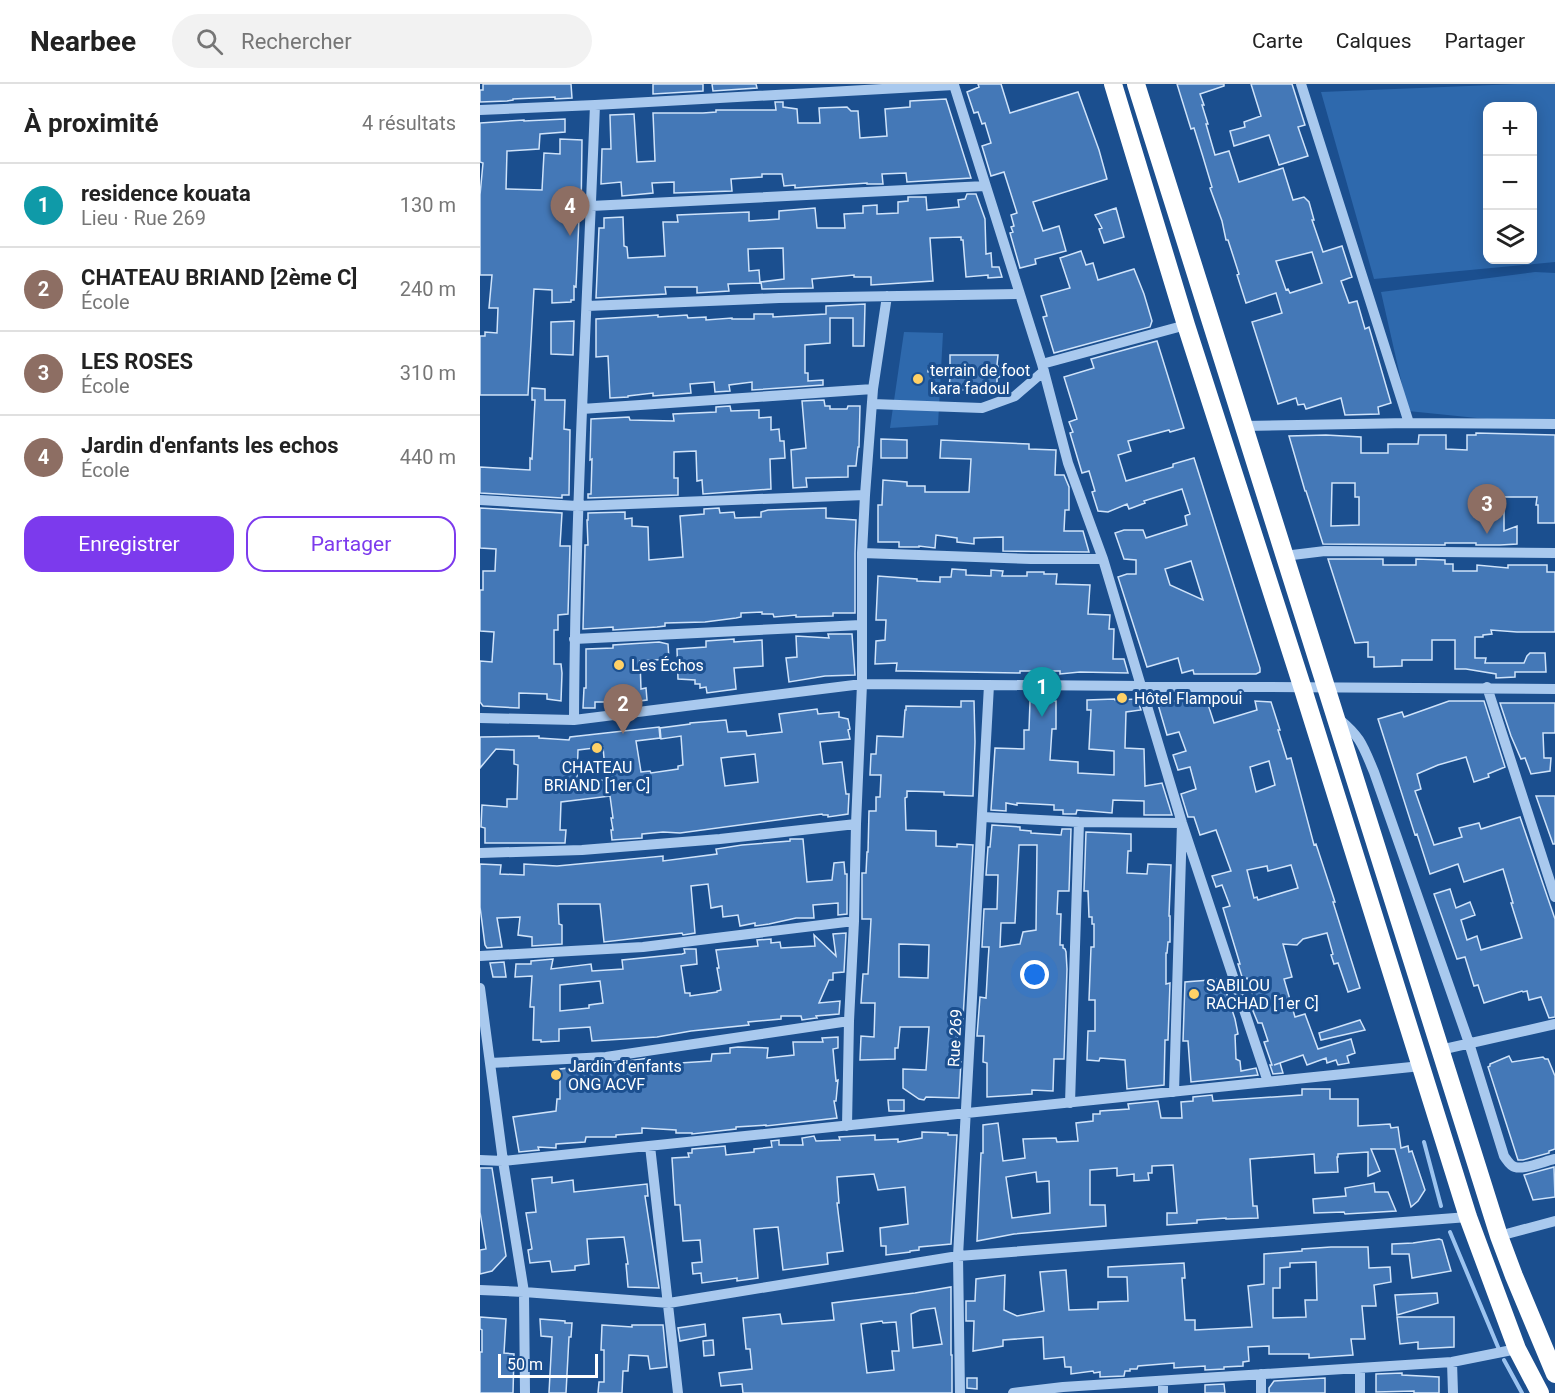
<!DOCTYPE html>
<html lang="fr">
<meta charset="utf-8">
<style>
:root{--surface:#fff;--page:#f2f2f2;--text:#222;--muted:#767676;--line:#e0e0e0;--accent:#7c3aed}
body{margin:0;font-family:Roboto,sans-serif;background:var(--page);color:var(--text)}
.controls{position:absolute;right:18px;top:18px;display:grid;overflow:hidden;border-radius:12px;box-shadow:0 3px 15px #0003}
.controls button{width:54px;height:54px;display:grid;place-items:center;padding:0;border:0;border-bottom:2px solid var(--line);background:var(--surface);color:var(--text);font:30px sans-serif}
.scale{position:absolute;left:18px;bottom:15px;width:100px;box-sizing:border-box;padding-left:6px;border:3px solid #fff;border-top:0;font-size:16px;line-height:21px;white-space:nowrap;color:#fff;-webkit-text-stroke:4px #1b4f8f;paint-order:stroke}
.you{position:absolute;left:555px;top:891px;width:21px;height:21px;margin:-15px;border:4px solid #fff;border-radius:50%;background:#1a73e8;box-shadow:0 0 0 9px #1a73e833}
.badge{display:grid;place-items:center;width:39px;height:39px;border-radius:50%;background:var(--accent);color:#fff;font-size:20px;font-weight:700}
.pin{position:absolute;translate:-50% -50px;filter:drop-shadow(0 2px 3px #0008)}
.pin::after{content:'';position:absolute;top:32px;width:21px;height:18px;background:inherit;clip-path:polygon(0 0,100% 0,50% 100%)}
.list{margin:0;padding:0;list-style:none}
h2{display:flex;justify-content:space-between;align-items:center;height:78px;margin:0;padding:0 24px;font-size:26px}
h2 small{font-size:20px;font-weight:400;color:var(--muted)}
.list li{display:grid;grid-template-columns:39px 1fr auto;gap:18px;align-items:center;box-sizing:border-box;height:84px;padding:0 24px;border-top:2px solid var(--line)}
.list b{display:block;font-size:22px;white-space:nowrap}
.list p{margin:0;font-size:20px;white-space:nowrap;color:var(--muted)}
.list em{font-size:20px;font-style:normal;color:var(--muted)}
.actions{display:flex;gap:12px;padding:18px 24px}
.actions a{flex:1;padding:14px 0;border:2px solid var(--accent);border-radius:18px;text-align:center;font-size:21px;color:var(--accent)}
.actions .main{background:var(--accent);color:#fff}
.icon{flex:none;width:33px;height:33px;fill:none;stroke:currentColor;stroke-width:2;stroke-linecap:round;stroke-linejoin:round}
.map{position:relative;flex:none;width:1075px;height:1309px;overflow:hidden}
header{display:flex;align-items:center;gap:36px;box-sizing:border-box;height:84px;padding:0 30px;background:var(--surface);border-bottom:2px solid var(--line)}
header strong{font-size:28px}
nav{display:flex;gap:33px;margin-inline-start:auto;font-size:21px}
.search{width:420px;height:54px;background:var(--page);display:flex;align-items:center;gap:15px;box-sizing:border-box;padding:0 21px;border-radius:33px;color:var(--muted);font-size:22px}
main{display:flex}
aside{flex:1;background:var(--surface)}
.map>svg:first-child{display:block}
.green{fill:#2e69ad;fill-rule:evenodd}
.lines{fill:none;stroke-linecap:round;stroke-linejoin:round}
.stream{stroke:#9cc4f0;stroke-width:4}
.building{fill:#4478b7;stroke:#cfe3fa;stroke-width:1.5;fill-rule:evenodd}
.minor{stroke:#a9c9ee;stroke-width:10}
.highway{stroke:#fff;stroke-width:18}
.poi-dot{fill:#ffd166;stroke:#1b4f8f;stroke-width:2}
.labels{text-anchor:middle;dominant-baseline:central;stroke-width:6;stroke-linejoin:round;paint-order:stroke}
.poi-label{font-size:16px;fill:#fff;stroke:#1b4f8f;text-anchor:start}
.street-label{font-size:16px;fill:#fff;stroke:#1b4f8f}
</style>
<header>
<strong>Nearbee</strong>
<div class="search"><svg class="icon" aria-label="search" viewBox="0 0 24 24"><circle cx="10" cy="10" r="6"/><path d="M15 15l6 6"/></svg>Rechercher</div>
<nav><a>Carte</a><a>Calques</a><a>Partager</a></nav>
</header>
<main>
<aside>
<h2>À proximité<small>4 résultats</small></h2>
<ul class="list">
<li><span class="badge" style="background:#0f9aa8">1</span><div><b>residence kouata</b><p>Lieu · Rue 269</p></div><em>130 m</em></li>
<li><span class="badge" style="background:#8d6e63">2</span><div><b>CHATEAU BRIAND [2ème C]</b><p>École</p></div><em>240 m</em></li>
<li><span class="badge" style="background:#8d6e63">3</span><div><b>LES ROSES</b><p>École</p></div><em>310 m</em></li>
<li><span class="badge" style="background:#8d6e63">4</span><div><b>Jardin d'enfants les echos</b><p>École</p></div><em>440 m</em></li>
</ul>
<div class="actions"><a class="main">Enregistrer</a><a>Partager</a></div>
</aside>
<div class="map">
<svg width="1075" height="1309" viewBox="0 0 1075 1309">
<rect width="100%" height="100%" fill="#1b4f8f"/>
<path class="green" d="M1037 0H1075V178L894 195 841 8ZM1052 22V176H1008V22Z
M1055 188 1075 189V342L928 327 901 208Z
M424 248 463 249 458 341 410 344Z"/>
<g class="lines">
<path class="stream" d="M944 1058 961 1122
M970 1148 1018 1263
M1024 1276 1042 1309"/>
</g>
<path class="building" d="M3 0H91L92 14 75 15V13L33 15V16L27 17 0 18V6H3Z
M173 0H223V7L173 10Z
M232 0H276L277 4 233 7Z
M498 0H521L530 29 598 8 619 66 627 95 553 118 563 147 579 142 586 167 555 175 556 180 540 184 530 149 533 148 531 143 534 142 531 131 537 129 524 88 511 92 502 62 511 59 505 39 502 40 498 28 494 29 487 8 499 3Z
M697 0H744V2L720 10 724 21H722L728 40H726L735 71 749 67 759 98 803 84 813 116 824 113 829 118 834 136H832L843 168 862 162 872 193 861 197 869 219 877 217 885 245 889 243 911 319 898 323 899 330 865 331 861 314 826 325 824 320 818 321 816 314 798 320 772 238 802 229 796 209 766 219 757 191 759 190 748 156H746L742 137 730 104 732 103 723 73 714 44 711 45ZM832 168 842 199 810 209 808 205 806 206 796 177Z
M771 0H812L825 41 818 43 828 72 799 81 789 51 754 62 750 47 765 43 764 38 781 32Z
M466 15 491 94 427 98 426 89 402 90 403 100H387V99L315 104V101L304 102 302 90H282V93L251 95 252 107 194 109V98L172 99 173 109 142 112 141 98 121 100 122 65H131L130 31 154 30 157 78 175 77 173 29H223L236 28V26H296L295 18H303V23L317 25 318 39H340L339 24 367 23 371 27H378L380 54 407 52 405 25 430 23V17Z
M85 35V48L60 50 59 65 27 67 26 105 62 106 64 69 80 70V55L102 56 101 134H99L96 203 94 202V216H91V218L72 219V206L54 205 48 311H0V252H5V248L17 249 18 224H9L12 191H0V111L3 79 0 78V39L44 36V37Z
M487 110H496L505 135 506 170 511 169 512 183H519L522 193 508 194V191L486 193 483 156H481V153L450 154 453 197 391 201V193H374V191L332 195 333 204 282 205 281 198 304 195 303 164 268 165 269 187 279 186 280 199 248 200 249 207 217 209V203H185L186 210 116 214 119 144H124V134L143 133 144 162 147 163 148 174 185 172 183 138H198L197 131 269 128V137L299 135V127L335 124 337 144H365L364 130 383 129V122L397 121V130L418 129V118L428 117V113H446L447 126 479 123 478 116 485 115Z
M636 124 644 153 624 159 619 145 622 144 615 131Z
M601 167 606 181 613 179 618 196 654 185 664 210 672 237 670 243 574 269 563 233 567 232 561 212 590 204 580 174Z
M385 220 384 262H373V234H350V259L325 261V289H328V297L343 296V301L272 306V298L249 301 250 307 235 308 234 298 210 300 211 309 173 312V309L148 312V313L130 314 128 272 116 273V235L164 232 178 231V233L207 231 208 234 226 233V236L252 234V235H274V230H293V233L346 230V222Z
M94 237 93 271 71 270V238Z
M677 257 704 344 690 348 689 346 648 357 651 367 638 371 646 397 693 383V380L714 374 780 584V588L776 590H714L713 586 702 589 698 574 667 583 638 493 647 490H656V476L644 475 635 449 644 446H663L666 454 707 441 705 432 710 430 702 405 664 417 665 419 649 425 647 420 628 428 618 427 612 408 615 407 609 387 602 389 590 349 593 348 589 338 597 335 584 293 614 284 611 275ZM711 477 723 516 690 501 685 485Z
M470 271H518L517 281 525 290 517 294V306H469L470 293 448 288V283H470Z
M52 304 65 305V316H85L84 345 90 346 89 411H82V414L0 409V383L50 386V374L52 375 55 316H52Z
M344 316 345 322H350V325H367L368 322H380L379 363H378L376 382H368V393L326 394 327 403 313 404 311 366 326 364 322 317Z
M250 322 251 327 279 326V334L291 333V346L299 345 300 357H304L305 374 290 375 291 405 223 410 222 396 217 397 216 367 194 368V394H198V411L108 414V410H111L112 375 110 376 111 335 149 333 150 336 194 337 193 330 236 328V323Z
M996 349 1075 351V439H1058V421H1056L1057 413H1024V447L1037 442V460L1020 461H996V459H965V461L843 460 826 407H825L823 400 809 352 846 351 881 353V369H908V360H938L939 351H966V365L987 366V351H996ZM852 399H875V413H879V441L851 442Z
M401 355 427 356V374H401Z
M461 356 549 360V365L576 366 575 391H584L589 403V426H585L584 447H603L609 468 523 467V453L494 454V460L477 458V454L456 451 455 464 439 462V463H419V458H398V421H402L403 396 427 398V402H445V408H489L491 375 460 374Z
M0 424 82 429 80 462H90L88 530 78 531V546H74V580H81L82 589 81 617 67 615V610L39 609V624L3 622 0 618V577L12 578 14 548 0 547V506H3V487H15L16 465 0 464Z
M239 424 240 429 254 428 255 434 281 433V428L288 426 346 424V434L376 436 375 469V529H353V532L316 533V531L294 533 293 530H282V528L261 529V533L256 534 225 538 185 539V542L177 543 133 546V543L103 545 105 463V461H108L107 436H108V429L145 428V435L152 434V442L168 443 169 476 203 473 200 432 224 430V425Z
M848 475H903V481H936V475L965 476V480H973V487H997V481L1028 484V481H1067V488H1075V548H1037L1011 546 1012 550 1003 551V553H995V574H1006L1005 579H1044L1047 572 1050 569H1065L1066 588H1035V593L1016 594V590L986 585H975V556H952V576H922V582L894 583V573H888V558L875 559Z
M472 485 486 486V491L511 492V486L523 487 522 492H547V488H564V490H577L576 500 610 501 608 530 630 531 629 545H634L633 575H644L648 589 600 588 580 590V587H540V589L426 587H416L417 579 395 580 396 557 405 556 406 536H396L398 492 437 495V497L460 498V493H471Z
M348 550H372L375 591 345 592 309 598 306 574 317 573 316 552 349 554Z
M254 555V558L282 556 283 582 254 584 256 605 227 609 226 603 220 604V600H215V596L198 595 197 565 226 563V557Z
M179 558 188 560 189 575 160 577 161 605 166 604 167 616 137 620V618H115V624H103L104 604H106V565L133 564V561Z
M635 615V616L657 615 661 626 646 628 645 664 664 665 665 702 682 699 692 731H664V717L633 716 632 729 597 726 596 730H583V726H574V721L537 719V721L526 719V727L511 726 515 664 544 665V646H549L550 617H576V645H572L570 676 598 678V689L634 691V667L609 665 611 626H607V616Z
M481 617H494L495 658 493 712 464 711V708L427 707V713L425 714 426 746 456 747V762L477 763V760L493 761 482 952H478V977H481L479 1014 446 1013 444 1016 439 1015 423 1004V985L446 986 449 943H420L418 964H415V975L380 976 381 952 394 953 395 919H381L383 890H388L391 835H382V789H386L387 768H388L389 727H396V713H400L401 691H390L391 670H396L397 652 423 653 425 626H426V622L481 623ZM419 860 449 861 448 894 419 893Z
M677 617H727L734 639 777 626 775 617 791 618 800 646H798L807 675 811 674 834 761 836 760 855 818H853L880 904 868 908 858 879 854 880 851 871 853 870 847 849 823 855 817 861 803 860 812 893 804 895 815 933 825 930 838 965 871 955 875 969 867 972 869 979 858 981 856 976 847 979 846 974 827 981 823 971 794 981 800 979 803 989 793 990 790 981H792L784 958 788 957 782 939H778L773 927 771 922 776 920 767 894 763 896 758 880H760L743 824 750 822 742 801 736 803 732 792 751 787 736 746 720 751 714 733H708L701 710 716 705 710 683 698 686 693 671 706 667 699 648 687 651ZM789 677 795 701 776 708 770 683ZM811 781 818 804 778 816 777 813 774 814 767 786 787 782 788 787Z
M969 617H1004L1025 683 1008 690 1009 693 994 698 986 673 958 681 937 690 941 705 935 707 954 761 982 753 979 744 999 739 1001 745 1040 733 1075 835V933L1069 934 1061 913 1049 916 1047 907 1043 908 1042 907 1004 919 998 901 994 902 985 873 977 875 954 810 970 805 976 824 990 818 995 831 981 836 987 856 997 852 1001 866 1042 854 1031 819H1033L1023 785 984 798 978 780 950 790 937 750 935 751 898 635 922 628 924 633Z
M1020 619H1075V649H1063L1064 674H1071L1070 687 1051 690 1045 674 1041 675 1031 652Z
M337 625 338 630 359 628V633L368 635 370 645 368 646 370 655 340 658 343 680 362 678 366 710H369L368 730 348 733V731H343L342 730 200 749 183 748 162 750V754L132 756 131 746H133L131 734H133L130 712 81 718 80 746H86L85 759H5V744L1 743 2 721 27 723V715H37L38 681 34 680V666L16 665 0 684V653L59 652V654L89 656 90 653 179 643 180 654 156 657 161 688 170 687 171 689 198 685V682L203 681 201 652 181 655 180 644 210 640V639L246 636 248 648 266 647 267 652 302 648 299 630ZM123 663 126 696 97 697 98 666ZM275 670 278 698 245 702 241 674Z
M1056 712H1075V760H1073Z
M512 741 540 743V746L551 747V749L581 751 582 745H591L589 807H578L577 830H581L580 861H583V864L585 865 586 868 587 885 584 975H574L573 1007 552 1006V1010L507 1013V979L503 978 504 952H497L500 913 506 914 508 878 509 863H502L504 825H517L518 791H506L508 763H510ZM539 761H557L556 846 543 848 540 860 520 863 521 839H535Z
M606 748 651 750V767H648L647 789 667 790 668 780 691 781 689 832H690V858H688L687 869H686V900L690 899 688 956H685L684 1001 647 1005 645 976 620 974 619 977 607 976 608 947H615V916H609L611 863H614V840H612V833H609L608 807H604Z
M310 755H323L327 798 352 796 354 779 364 778 365 790H367V830L358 831V819L333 821 334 834H316L289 840 275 842V839L260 842 258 831 243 833 242 822 231 824 228 800 211 802 215 849 203 851 202 849 124 858 120 820H78L79 840 82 841V860L52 862V853L38 851 40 833 17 834 22 863 7 864 5 861 0 823V780L21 781 20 790 44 791V780L77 782 183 772V777L237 770 236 765 262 761 310 757Z
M366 849 364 888 353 889V896H349L339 919 360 917 359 930 336 932 337 934H336L322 936 321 932H301V935L268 938 269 941 211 947 177 953 112 957 110 943 79 945V957L61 958V956H53L54 923H50L52 892 35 893 36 880H51V877L73 875 71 885 111 880 112 887 143 885 142 876 202 870 205 869 204 865H216L217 880 201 882 205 909H210V912L237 908V907L241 906 237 884H239L236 866 278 862 277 856 291 855V859L300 858 301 864 335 862 334 851 356 872 353 850ZM120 897 123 919 109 921V924L80 927V901Z
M24 878 26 893H13L10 879Z
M742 895 755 935 758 950 755 951 756 975 760 977 761 987 776 984 778 991 711 998 708 957H703L705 898Z
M880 936 885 946 841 956 839 949Z
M358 953V964L353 965 356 997 358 996 356 1017H354L357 1034 286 1042V1041L256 1043V1045L212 1050V1049H196V1046L162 1044V1049L136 1051V1053H106L105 1058 76 1060V1064L58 1063 59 1066 39 1068 33 1033 76 1027 77 1015H80V985L127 980 168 974V981L231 977 232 970 250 969V964L258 963 288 964 287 974 314 971 313 958H343L342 954Z
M1029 972 1032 978 1063 973 1065 975H1068L1075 992V1065L1069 1067V1069L1043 1076H1038L1008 983 1010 982V980Z
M822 1005H850V1015H878V1042L910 1040 911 1044 918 1043 921 1064 928 1062 929 1068 932 1067 945 1106 938 1117 931 1123 915 1065H891L900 1087 888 1092V1068L858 1070V1073H857L858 1088 835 1089 834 1070 770 1075 773 1122H777L778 1134 746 1135V1134L717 1136V1139L687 1141V1129H697L693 1081 672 1082V1089H668L669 1096 654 1097V1090L637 1092V1084L610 1086V1121H625L626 1142 534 1150 497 1157 501 1069H503V1041L518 1039 523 1077 545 1074 543 1055 576 1054 577 1058 598 1057 596 1039 613 1037V1030H620V1027L649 1025 648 1020 678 1017 681 1034H702L701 1018 713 1017V1013L732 1011 733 1017 822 1011ZM556 1088 557 1098 569 1097 570 1129 532 1134 526 1093Z
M408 1016H424V1027H409Z
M442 1048 468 1049V1051H477L471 1160 439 1163V1166L430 1167V1168L406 1171V1162H401L400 1144 428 1140 425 1103 398 1106 394 1090 357 1093 359 1119H357L363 1167 347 1169 348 1180 303 1186 298 1143 274 1145 278 1194 257 1197V1194L222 1199 221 1189 213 1190 212 1179 222 1178 220 1156 203 1157 200 1121H195L192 1074 209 1073 208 1069H212V1065L245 1062 246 1071 274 1068V1065L292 1063 291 1057 299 1056V1061H323L322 1054 334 1052 336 1057 360 1056 359 1053 395 1051V1056L418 1055V1058L442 1054Z
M1074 1083 1075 1113 1053 1116 1044 1091Z
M0 1084H12L26 1172 12 1187 0 1190V1166L6 1165 0 1128Z
M72 1093V1099L93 1096 94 1108 167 1100 168 1112H165L179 1204 148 1203 146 1180H148L144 1153 107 1155 109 1180 95 1182V1186L72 1188 70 1177 50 1179 48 1166 52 1165 46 1129 56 1128 52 1095Z
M894 1099 895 1108H908L916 1127 865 1130 864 1128 834 1129 833 1115 866 1112 865 1104Z
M959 1155 962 1156 971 1187 932 1194 929 1170H912V1160L933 1159Z
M851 1163H888L889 1184 910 1183 911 1198 894 1201 896 1222H882L885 1255H871L873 1271 829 1274V1270H789V1262L768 1263 769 1277 763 1278V1282L744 1283V1285L725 1286V1282L694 1284V1279L658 1282 657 1285H650V1287H645L644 1292 620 1293V1288L614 1289 613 1287 591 1290V1283H585L584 1273 564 1275 563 1253 523 1256V1262L493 1267 494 1237H486V1217H495L496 1195 525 1191 524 1226 537 1232 564 1227 560 1188 586 1186 589 1226 618 1225V1218L648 1217 647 1193H628V1183L704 1179 705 1194H702L705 1236H715V1246L772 1243 768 1202 784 1200V1170L822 1167V1165ZM836 1178 837 1216H825L826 1233 793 1234V1204H800V1184L810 1183V1179Z
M471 1203V1271H472V1309H263L262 1300 241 1302 239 1289 272 1285 270 1265H266L263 1234 300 1230 302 1240 354 1236 352 1219 435 1209ZM455 1224 462 1260 433 1264 431 1230 440 1226ZM402 1237 403 1239 416 1238 419 1267H412L414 1286 387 1289 381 1240Z
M957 1209 958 1219 917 1231 915 1211Z
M0 1233 26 1235 24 1269 34 1270 33 1309H0V1268H2V1246L0 1245Z
M917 1233H974V1263L938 1265V1258L920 1260Z
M60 1235 85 1237V1239H92L91 1253H89L86 1309H69L72 1253 61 1252Z
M225 1240 226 1252 200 1257 198 1244Z
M122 1241 152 1243V1241H183L187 1283 170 1285 168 1272 149 1271 148 1287H143L142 1309H118L119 1298H124V1266H121Z
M233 1256 234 1271 224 1272 223 1257Z
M922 1289V1291L959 1293V1309H934V1307L896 1308V1290Z
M487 1294H497V1305L487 1304Z
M845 1294V1309H789V1304L794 1297Z
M744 1300 745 1309H725V1301Z"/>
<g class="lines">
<path class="minor" d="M821 0 929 339
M0 26 115 21 474 1 562 280 588 379 623 475 702 739 788 998
M111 122 505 102
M107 222 299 214 539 210
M562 280 706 241
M392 320 502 324 535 312 564 287
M102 325 393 305
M764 342 929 339 1075 340
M385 411 393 305 407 212
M0 416 97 422 385 411 382 469V600L376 740 374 837 369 937 367 1042
M382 469 551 475H623
M804 472 845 467 1075 469
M94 555 381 541
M1007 603 1075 813
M0 634 94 636 382 600 1075 605
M859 635C881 653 883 662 894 688L989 959 1024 1072C1027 1076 1030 1082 1035 1083 1044 1086 1065 1077 1075 1075
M94 636C95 431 107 226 115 21
M502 733 599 738 702 739 694 1008
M0 769 102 766 240 755 376 740
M0 872 163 863 374 837
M0 904 23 1077 44 1208 45 1309
M960 966 1075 940
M10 979 126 973 369 937
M590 1019 599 738
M170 1062 198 1309
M0 1076 23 1077 941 982
M1019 1152 1075 1137
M0 1206 44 1208 189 1219 478 1172 988 1133
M972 1278 973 1309
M880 1284V1309
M683 1297V1309
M480 1309 478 1172 509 601
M533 1309 583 1303 972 1278 1037 1265
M781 1309V1290"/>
<path class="highway" d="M633 0 706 241 822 602 988 1133 1037 1265 1060 1309
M656 0 1019 1152 1034 1192 1075 1290"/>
</g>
<g class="poi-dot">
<circle cx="438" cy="295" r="6"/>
<circle cx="139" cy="581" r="6"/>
<circle cx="642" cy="614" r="6"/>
<circle cx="117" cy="664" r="6"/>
<circle cx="714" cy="910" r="6"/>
<circle cx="76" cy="991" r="6"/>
</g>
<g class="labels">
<g class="poi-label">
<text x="450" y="286">terrain de foot<tspan x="450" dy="18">kara fadoul</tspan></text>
<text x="151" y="581">Les Échos</text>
<text x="654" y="614">Hôtel Flampoui</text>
<text x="117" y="683" text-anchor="middle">CHATEAU<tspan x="117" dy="18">BRIAND [1er C]</tspan></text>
<text x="726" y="901">SABILOU<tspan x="726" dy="18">RACHAD [1er C]</tspan></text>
<text x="88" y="982">Jardin d'enfants<tspan x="88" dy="18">ONG ACVF</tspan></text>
</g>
<g class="street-label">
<text transform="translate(475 954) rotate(-87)">Rue 269</text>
</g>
</g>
</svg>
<div class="controls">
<button>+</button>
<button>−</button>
<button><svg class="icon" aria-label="layers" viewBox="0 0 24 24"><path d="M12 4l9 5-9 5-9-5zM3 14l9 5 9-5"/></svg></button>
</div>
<div class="scale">50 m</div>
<div class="you"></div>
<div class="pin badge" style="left:562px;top:633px;background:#0f9aa8">1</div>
<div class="pin badge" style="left:143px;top:650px;background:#8d6e63">2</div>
<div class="pin badge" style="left:1007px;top:450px;background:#8d6e63">3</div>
<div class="pin badge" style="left:90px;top:152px;background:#8d6e63">4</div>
</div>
</main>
